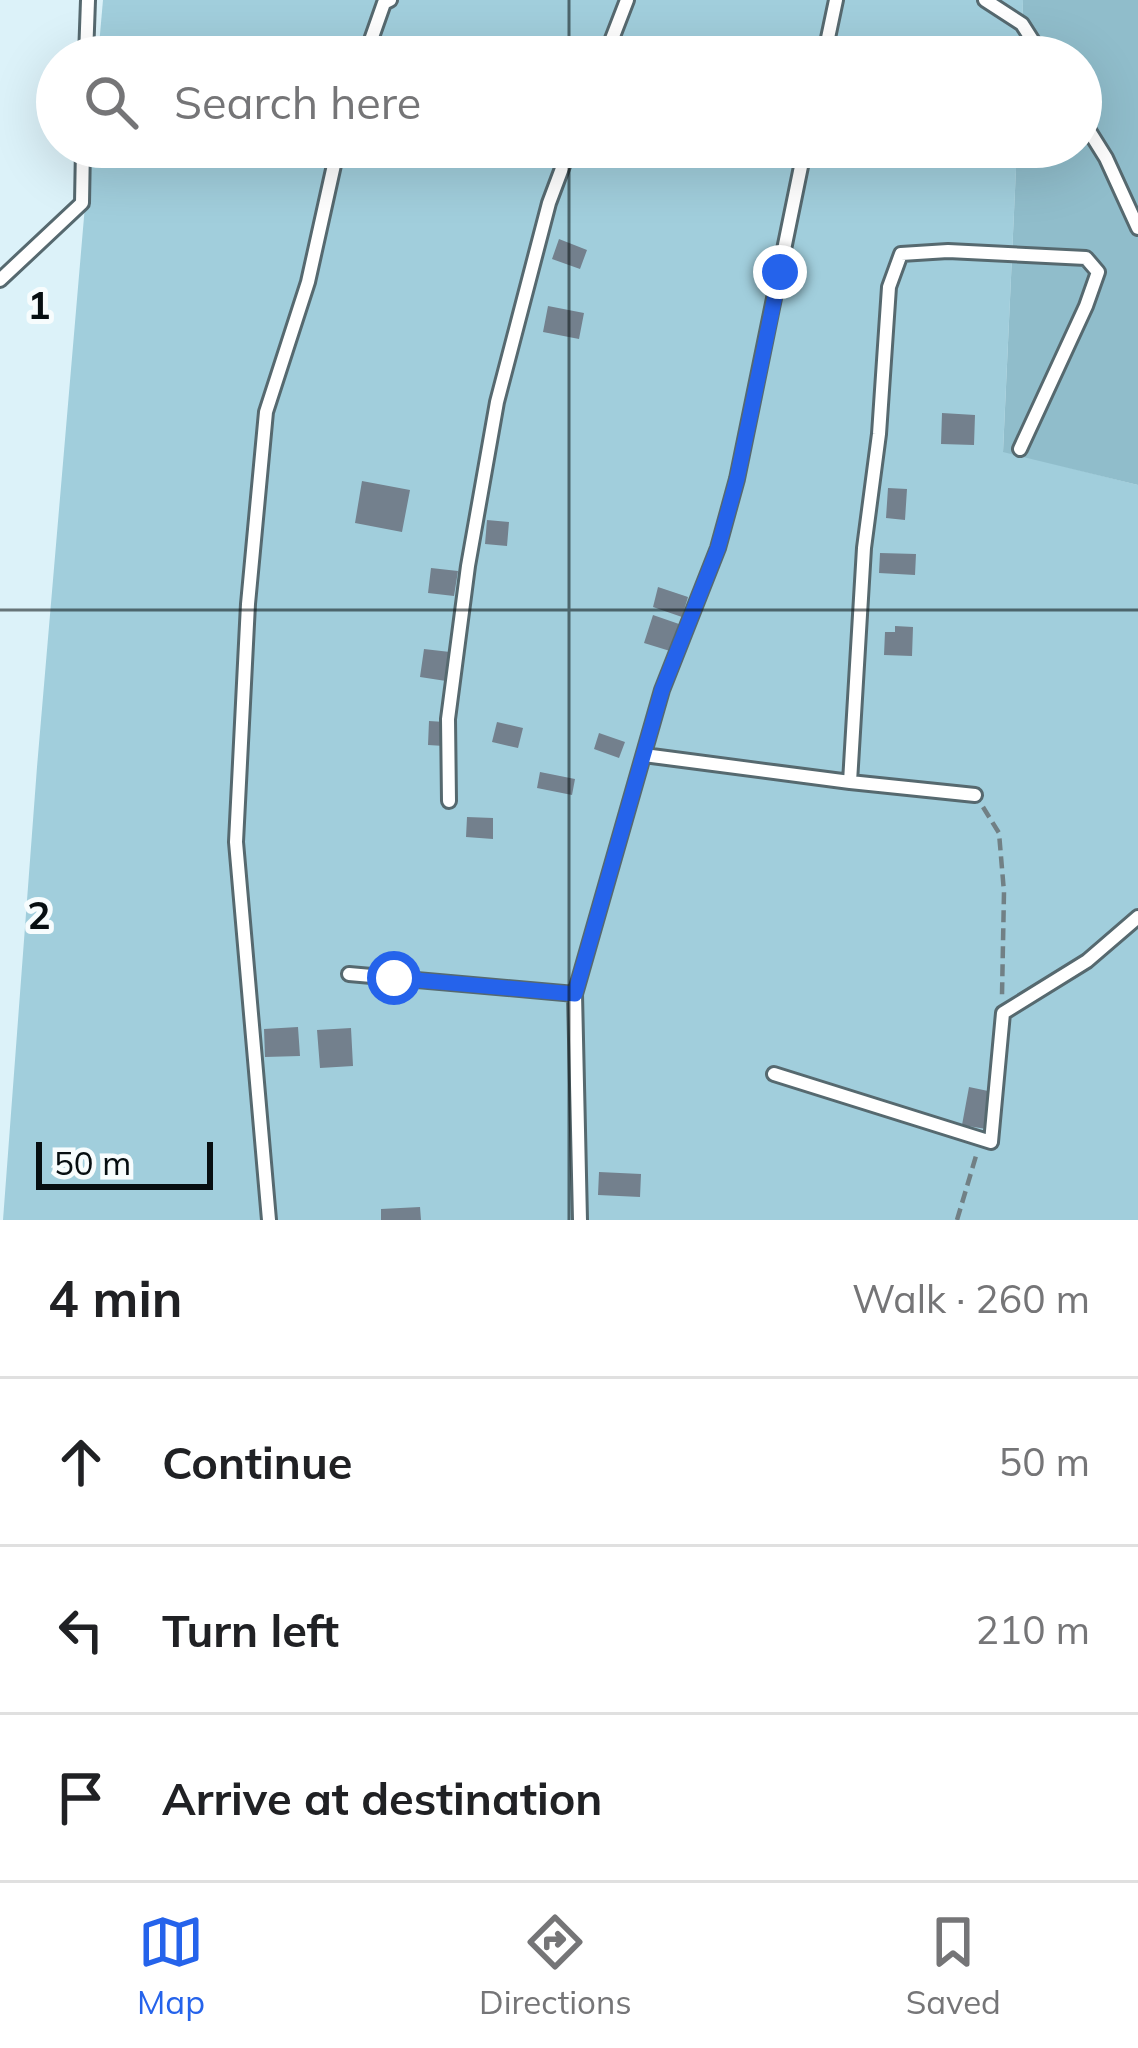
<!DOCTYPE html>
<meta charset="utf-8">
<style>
:root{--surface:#fff;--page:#f2f2f2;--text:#202124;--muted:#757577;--line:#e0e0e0;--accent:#2563eb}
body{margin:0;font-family:Mulish,sans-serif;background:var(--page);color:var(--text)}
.scale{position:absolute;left:36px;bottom:30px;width:177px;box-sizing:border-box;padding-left:12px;border:6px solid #070e11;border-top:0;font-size:33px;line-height:42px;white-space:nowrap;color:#070e11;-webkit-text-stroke:9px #f7fcfd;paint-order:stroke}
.stop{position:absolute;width:36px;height:36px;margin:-27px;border:9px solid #2563eb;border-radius:50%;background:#fff}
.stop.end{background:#2563eb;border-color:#fff;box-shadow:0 3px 12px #0008}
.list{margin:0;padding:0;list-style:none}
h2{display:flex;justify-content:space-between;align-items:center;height:156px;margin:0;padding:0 48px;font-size:51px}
h2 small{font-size:39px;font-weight:400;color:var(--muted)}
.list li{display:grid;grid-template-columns:78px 1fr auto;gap:36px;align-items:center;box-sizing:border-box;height:168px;padding:0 48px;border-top:3px solid var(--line)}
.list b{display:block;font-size:45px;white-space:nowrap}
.list em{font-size:39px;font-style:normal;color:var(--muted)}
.icon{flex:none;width:66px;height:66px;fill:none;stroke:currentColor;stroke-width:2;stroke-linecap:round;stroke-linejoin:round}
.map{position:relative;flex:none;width:1138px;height:1220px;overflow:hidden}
.search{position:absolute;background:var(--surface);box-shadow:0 12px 48px #0002;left:36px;right:36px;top:36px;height:132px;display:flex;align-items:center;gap:30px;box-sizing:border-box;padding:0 42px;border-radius:66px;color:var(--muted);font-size:45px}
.sheet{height:660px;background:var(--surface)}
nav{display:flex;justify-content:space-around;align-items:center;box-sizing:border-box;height:168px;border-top:3px solid var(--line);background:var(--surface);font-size:33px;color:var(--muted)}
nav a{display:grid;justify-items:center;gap:6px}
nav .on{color:var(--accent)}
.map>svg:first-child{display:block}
.green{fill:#a1cedc}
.forest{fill:#90bdcb}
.building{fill:#73808d}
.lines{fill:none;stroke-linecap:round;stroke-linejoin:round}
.lane-casing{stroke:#56696f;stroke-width:18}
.path{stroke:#718085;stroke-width:4.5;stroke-dasharray:12 6;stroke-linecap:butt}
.lane{stroke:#fff;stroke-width:12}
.route{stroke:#2563eb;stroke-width:15}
.grid{fill:none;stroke:#070e11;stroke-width:3;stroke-opacity:0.55}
.grid-label{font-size:39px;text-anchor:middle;font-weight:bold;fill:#070e11;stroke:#f7fcfd;stroke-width:10;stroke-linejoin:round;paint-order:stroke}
</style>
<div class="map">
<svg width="1138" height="1220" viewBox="0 0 1138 1220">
<rect width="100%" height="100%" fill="#dcf2f9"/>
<path class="green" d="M103 0H1023L1021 57H98Z
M90 147H1017L1003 451 1138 485V1220H3L37 767Z"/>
<path class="forest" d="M1023 0H1138V485L1003 452 1017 147H1081V57H1021Z"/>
<path class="building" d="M559 239 587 250 580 269 552 259Z
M548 306 584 313 579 339 543 332Z
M942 413 975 415 974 445 941 444Z
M362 481 410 490 402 532 355 523Z
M888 488 907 489 905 520 886 518Z
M487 520 509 522 507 546 485 544Z
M880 553 916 554 915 575 879 573Z
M431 568 458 571 454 596 428 593Z
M658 587 688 597 682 617 653 607Z
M653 615 679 624 670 651 644 643Z
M895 626 913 627 912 656 884 655 885 632H895Z
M424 649 450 652 446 681 420 677Z
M429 721 445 722 444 746 428 745Z
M497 722 523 728 518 748 492 742Z
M599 733 625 742 619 758 594 749Z
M540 772 575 779 572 795 537 788Z
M467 817 493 818V839L466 837Z
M298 1027 300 1056 265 1057 264 1029Z
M351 1028 353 1066 320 1068 317 1030Z
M969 1087 993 1092 986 1129 962 1125Z
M599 1172 641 1174 640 1197 598 1195Z
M420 1207 421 1220H381V1209Z"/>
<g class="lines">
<g class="lane-casing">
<path id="lane" d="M985 0 1022 24 1043 57
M86 57 88 0
M365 57 384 3 390 0
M605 57 627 0
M824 57 836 0
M1081 118 1106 158 1138 228
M0 280 82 203 83 147
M644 755 850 782 975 795
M850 782 864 548 879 434 889 287 901 254 948 251 1086 258 1098 272 1086 306 1020 449
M449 801 448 719 468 566 497 402 549 203 570 147
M349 974 575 994
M774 1074 991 1142 1003 1013 1087 961 1138 917
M269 1220 236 842 248 604 266 412 308 282 338 147
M580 1220 575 994 662 690 718 548 737 479 805 147"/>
</g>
<path class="path" d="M983 807 999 833 1004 892 1002 995
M957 1220 976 1156"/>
<use href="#lane" class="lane"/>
</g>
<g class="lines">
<path class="route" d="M394 978 575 994 662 690 718 548 737 479 780 272"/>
</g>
<path class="grid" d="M569 0V57M569 147V1220M0 610H1138"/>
<g class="grid-label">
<text x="39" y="319">1</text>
<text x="39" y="929">2</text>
</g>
</svg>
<div class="scale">50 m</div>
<div class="stop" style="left:394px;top:978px"></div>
<div class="stop end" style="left:780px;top:272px"></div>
<div class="search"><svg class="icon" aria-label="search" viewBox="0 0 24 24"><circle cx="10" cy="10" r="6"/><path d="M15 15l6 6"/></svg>Search here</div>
</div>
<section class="sheet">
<h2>4 min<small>Walk · 260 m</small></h2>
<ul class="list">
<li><svg class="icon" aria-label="ahead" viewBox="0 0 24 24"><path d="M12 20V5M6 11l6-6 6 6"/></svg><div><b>Continue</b></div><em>50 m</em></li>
<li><svg class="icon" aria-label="left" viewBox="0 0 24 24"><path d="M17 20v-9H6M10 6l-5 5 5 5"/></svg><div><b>Turn left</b></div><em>210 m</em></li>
<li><svg class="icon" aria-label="arrive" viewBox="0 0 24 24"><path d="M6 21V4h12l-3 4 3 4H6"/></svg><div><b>Arrive at destination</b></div></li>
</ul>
</section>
<nav>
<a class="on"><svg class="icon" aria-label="map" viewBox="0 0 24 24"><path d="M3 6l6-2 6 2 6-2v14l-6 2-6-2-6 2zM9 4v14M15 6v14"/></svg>Map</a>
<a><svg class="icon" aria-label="directions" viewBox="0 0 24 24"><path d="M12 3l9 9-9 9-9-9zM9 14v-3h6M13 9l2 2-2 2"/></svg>Directions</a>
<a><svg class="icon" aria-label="saved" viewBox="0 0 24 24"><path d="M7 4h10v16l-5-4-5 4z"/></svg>Saved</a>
</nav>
